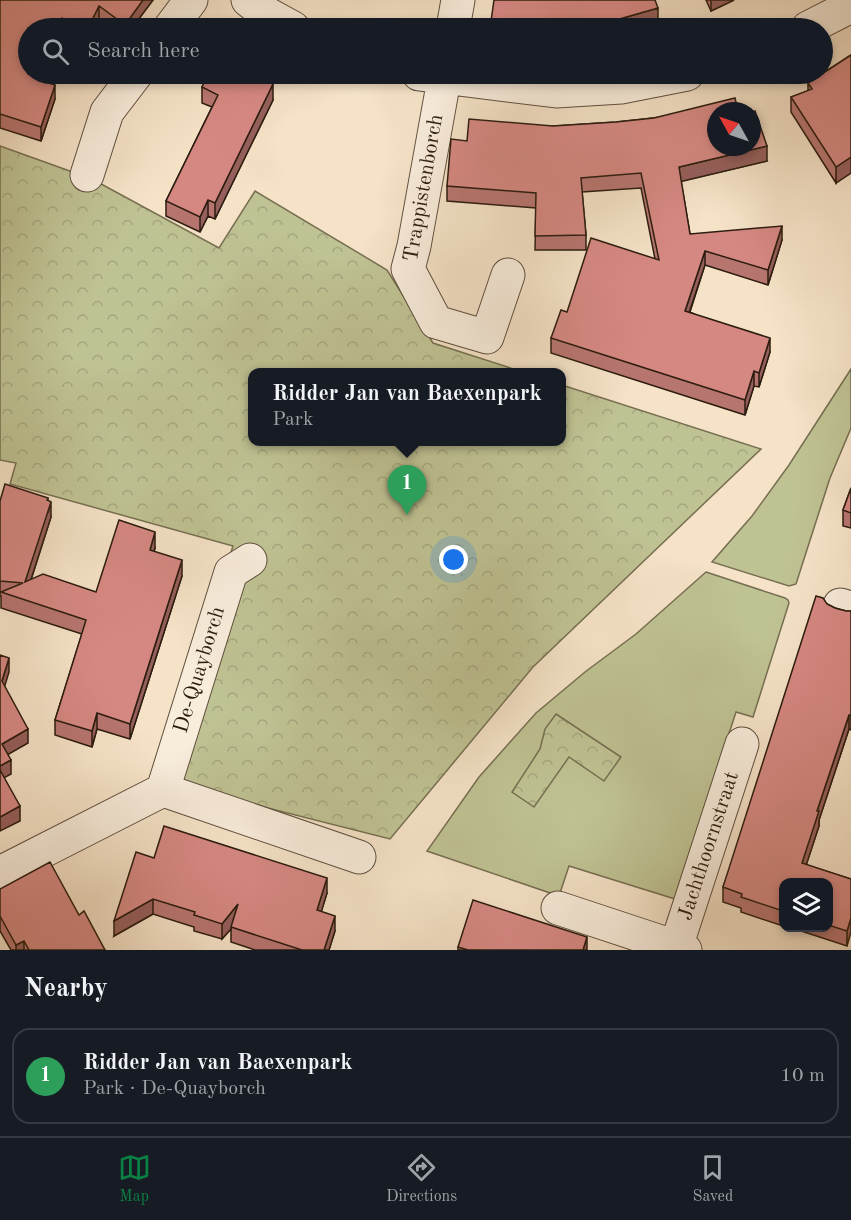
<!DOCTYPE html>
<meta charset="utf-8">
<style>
:root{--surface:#171b24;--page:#242831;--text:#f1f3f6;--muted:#9ea1a6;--line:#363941;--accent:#0b8043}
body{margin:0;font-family:"Old Standard TT",serif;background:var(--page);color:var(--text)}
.controls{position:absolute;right:18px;bottom:18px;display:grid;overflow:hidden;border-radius:12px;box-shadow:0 3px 9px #0003}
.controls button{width:54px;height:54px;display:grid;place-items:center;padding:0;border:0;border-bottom:2px solid var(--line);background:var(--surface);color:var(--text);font:30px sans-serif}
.compass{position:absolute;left:707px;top:102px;width:54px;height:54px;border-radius:50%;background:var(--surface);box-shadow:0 3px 9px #0003;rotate:310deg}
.you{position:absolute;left:454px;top:560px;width:21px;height:21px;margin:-15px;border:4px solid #fff;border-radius:50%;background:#1a73e8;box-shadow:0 0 0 9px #1a73e833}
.badge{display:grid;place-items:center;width:39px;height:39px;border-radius:50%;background:var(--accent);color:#fff;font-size:20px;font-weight:700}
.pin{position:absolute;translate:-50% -50px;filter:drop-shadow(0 2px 3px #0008)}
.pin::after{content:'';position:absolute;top:32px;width:21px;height:18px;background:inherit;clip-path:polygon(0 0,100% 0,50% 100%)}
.popup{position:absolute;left:248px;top:368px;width:318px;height:78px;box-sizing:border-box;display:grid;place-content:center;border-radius:12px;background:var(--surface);filter:drop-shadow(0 2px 4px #0005);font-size:20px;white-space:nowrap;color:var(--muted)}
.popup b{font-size:22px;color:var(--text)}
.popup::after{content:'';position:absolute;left:50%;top:100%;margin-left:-12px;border:12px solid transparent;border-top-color:var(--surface)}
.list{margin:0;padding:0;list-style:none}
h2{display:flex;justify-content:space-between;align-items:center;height:78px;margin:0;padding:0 24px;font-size:26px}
h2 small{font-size:20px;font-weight:400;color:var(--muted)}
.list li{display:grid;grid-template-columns:39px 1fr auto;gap:18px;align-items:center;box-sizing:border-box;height:96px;margin:0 12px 12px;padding:0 12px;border:2px solid var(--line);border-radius:18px}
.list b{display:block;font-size:22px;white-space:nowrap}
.list p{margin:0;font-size:20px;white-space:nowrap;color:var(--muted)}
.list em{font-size:20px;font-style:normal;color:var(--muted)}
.icon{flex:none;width:33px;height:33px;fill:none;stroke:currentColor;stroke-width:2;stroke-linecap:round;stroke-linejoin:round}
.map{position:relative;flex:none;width:851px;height:950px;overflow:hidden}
.search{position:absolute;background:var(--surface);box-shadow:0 3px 9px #0003;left:18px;right:18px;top:18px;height:66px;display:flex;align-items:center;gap:15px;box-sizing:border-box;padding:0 21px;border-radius:33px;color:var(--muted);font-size:22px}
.sheet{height:186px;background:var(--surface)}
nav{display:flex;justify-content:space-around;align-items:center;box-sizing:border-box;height:84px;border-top:2px solid var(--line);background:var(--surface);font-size:16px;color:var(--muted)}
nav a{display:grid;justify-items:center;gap:3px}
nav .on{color:var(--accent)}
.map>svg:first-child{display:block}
.green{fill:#bfc293;stroke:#766f51;stroke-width:1.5}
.park{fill:url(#park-crowns);stroke:#766f51;stroke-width:1.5}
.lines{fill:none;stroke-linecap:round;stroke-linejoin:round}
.street-casing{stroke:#5e4e3d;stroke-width:35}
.street{stroke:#f8ecdb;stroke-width:33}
.wall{fill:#b77570;stroke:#2c1c0f;stroke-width:1.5}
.shaded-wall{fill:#955f5b;stroke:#2c1c0f;stroke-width:1.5}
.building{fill:#d58882;stroke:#2c1c0f;stroke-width:1.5}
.labels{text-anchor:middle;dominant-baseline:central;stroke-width:4.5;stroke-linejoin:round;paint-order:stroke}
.street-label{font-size:21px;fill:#2c1c0f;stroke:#f8ecdb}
</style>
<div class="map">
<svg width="851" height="950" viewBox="0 0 851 950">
<defs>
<pattern id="park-crowns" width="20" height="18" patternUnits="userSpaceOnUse" patternTransform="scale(1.5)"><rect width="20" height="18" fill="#bfc293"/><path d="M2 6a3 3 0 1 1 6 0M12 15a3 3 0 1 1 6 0" fill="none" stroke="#a4a67e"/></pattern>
</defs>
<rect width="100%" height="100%" fill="#f5e2c7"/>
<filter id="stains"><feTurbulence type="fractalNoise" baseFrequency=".00333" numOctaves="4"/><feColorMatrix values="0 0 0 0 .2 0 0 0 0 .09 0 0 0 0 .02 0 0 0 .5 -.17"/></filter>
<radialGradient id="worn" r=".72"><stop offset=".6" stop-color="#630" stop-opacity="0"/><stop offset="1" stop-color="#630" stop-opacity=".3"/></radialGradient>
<path class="green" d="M851 369V428L830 478 796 584 789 586 712 562 752 516 789 465Z
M706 572 785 598 788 600 789 603 753 717 736 712 675 899 569 866 559 896 427 851 479 777 536 713 585 672 636 634Z"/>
<path class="park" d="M0 146 92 179 219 248 255 191 387 270 433 343 523 372H252V442H562V385L761 449 533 667 390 839 158 780 233 546 10 484 16 463 0 460Z
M556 714 621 757 604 781 569 757 534 807 512 792 540 749 545 729Z"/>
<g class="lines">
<g class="street-casing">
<path id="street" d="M248 0 262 11 293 28
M170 28 191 0
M453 28 458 0
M808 28 851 6
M419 74 556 91 621 87 687 74
M445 74 414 246 408 269 436 322 487 337 508 275
M87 175 107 112 136 74
M840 605 851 608
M163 790 231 572 250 560
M0 873 163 790 359 857
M558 908 685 950
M676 947 742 744"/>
</g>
<use href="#street" class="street"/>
</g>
<path class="wall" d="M0 0H153L132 28H111L99 20 95 28H28L42 74 40 80 55 99 41 141 0 128Z
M706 0H734L711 11Z
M491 21 658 22 634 28H491Z
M851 55 836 183 791 112V97L808 91V83Z
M267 74V81L273 100 215 219 208 216 200 232 166 216V201L212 107 202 103V87Z
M716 111 767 161 681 181 690 234 782 240 768 285 705 265 690 312 770 352 759 387 754 386 745 415 551 353V338L567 312 655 259 641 188 582 192 586 235V250H535L536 208 447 201V186L467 141 553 126 616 122Z
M851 488V528L843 526V510Z
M0 501H48L51 517 31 580 96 592 155 548 154 552 182 576 130 739 97 729 92 747 55 735V720L82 634 1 608V596H0Z
M827 604 835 608 846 611H851V730L849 729 819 820V826L806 865 851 879 847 946 789 927H828V882H783V926L741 912V908L723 902V887Z
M154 858 327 893 321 912 335 931 329 950H255L231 942V929L222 939 194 931V927L153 914 114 936Z
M0 889 79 915 105 950H11L0 931Z
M458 947 587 950H458Z"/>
<path class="shaded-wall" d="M143 0H153L132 28H125V25Z
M711 0H734L711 11Z
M99 6V20L95 28H88Z
M658 8V22L634 28H609V22Z
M62 18V28H57Z
M36 74H42L34 92V78Z
M263 74H267V81L261 79Z
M273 84V100L215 219V203Z
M55 85V99L41 141V127Z
M767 146V161L679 182V167Z
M851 157V173L836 183V167Z
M208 200V216L200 232V217Z
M782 226V240L768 285V270Z
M705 251V265L685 325V311Z
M770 338V352L759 387V373Z
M754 371V386L745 415V400Z
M48 498V513L51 502V517L25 598V582Z
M155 532V548L150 566V550Z
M182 560V576L130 739V724Z
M9 658V672L2 695V681Z
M97 713V729L92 747V731Z
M849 715V729L819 820V826L802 878V863L817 811Z
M28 729V743L2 758V744Z
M11 760V774L0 780V766Z
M20 806V821L0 831V817Z
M327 878V893L317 926V910Z
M153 899V914L114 936V921Z
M238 904 231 929 222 939V924Z
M335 916V931L329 950H324Z
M851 918V932L847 946V931Z
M587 937V950H583Z
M24 941V950H16V945Z"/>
<path class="building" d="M0 0H143L125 25 99 6 88 28H82L62 18 57 28H28V74H36L34 78 55 85 41 127 0 114Z
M494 0H655L658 8 609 22 575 26 543 27 491 21Z
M851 55V157L836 167 791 97 812 89 808 83Z
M208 74H263L261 79 273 84 215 203 208 200 200 217 166 201 218 95 202 87Z
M735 98 738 111H716V147H752V112L755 111 767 146 679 167 690 234 782 226 768 270 705 251 685 311 770 338 759 373 754 371 745 400 551 338 561 310 567 312 591 238 659 260 641 173 581 178 586 235 535 236 536 193 447 186 451 139 467 141 469 119 553 126 616 122 654 118Z
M5 484 48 498 47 500 51 502 25 582 43 574 96 592 119 520 155 532 150 550 182 560 130 724 97 713 92 731 55 720 86 620 1 592 23 583 0 581V501Z
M851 488V513L843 510Z
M816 596 823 598 827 604 835 608 846 611H851V715H849L817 811H819L802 863 851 879V918L847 931 828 925V882H783V911L741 897 742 894 723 887Z
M0 655 9 658 2 681 28 729 2 744 11 760 0 766Z
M0 770 20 806 0 817Z
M164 826 327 878 317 910 335 916 324 950H302L231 927 238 904 222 924 194 915 195 912 153 899 114 921 136 852 154 858Z
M50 862 79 915 84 911 105 950H29L24 941 16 945 0 916V889Z
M473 900 587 937 583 950H468L458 947Z"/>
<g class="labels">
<g class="street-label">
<text transform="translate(424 188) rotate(-80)">Trappistenborch</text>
<text transform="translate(200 670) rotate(-73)">De-Quayborch</text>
<text transform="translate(709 846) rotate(-72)">Jachthoornstraat</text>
</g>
</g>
<rect width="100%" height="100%" filter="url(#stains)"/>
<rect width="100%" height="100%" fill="url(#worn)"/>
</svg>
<div class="controls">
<button><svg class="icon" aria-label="layers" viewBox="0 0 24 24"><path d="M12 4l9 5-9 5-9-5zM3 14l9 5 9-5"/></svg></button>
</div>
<svg class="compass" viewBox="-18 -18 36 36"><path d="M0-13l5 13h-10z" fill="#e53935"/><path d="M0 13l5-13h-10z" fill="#9ea1a6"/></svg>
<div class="you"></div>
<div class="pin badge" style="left:407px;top:515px;background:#2e9e5b">1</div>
<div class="popup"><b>Ridder Jan van Baexenpark</b>Park</div>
<div class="search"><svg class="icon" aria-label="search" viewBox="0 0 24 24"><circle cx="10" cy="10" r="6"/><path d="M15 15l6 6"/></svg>Search here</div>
</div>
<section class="sheet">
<h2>Nearby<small></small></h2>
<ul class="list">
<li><span class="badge" style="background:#2e9e5b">1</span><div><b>Ridder Jan van Baexenpark</b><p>Park · De-Quayborch</p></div><em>10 m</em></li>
</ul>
</section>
<nav>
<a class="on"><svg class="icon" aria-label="map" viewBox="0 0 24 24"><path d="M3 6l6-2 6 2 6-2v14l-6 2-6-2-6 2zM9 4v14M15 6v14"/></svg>Map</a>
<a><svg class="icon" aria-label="directions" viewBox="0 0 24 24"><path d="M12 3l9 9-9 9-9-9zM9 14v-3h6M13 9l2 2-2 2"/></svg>Directions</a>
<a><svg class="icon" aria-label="saved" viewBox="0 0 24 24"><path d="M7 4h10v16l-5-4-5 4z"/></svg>Saved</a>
</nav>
